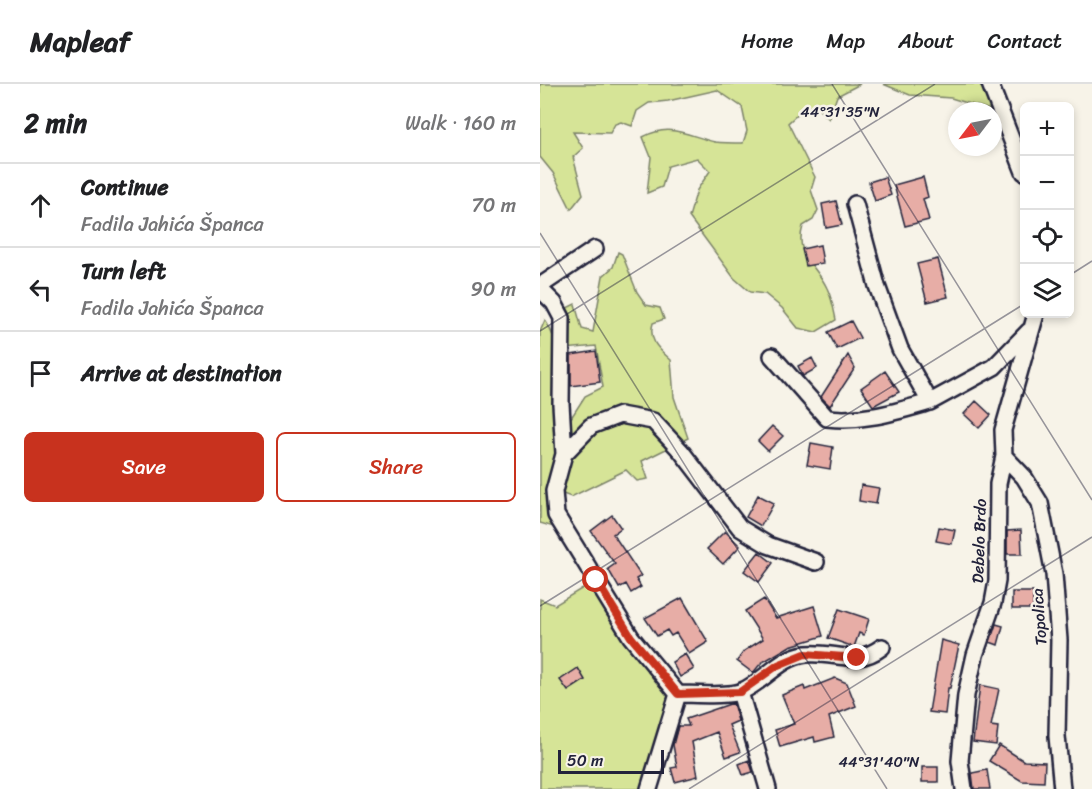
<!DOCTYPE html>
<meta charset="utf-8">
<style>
:root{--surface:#fff;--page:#f2f2f2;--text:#202124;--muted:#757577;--line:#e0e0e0;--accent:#c8321e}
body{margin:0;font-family:Sriracha,sans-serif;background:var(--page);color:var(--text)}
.controls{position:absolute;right:18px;top:18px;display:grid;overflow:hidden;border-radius:9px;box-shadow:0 3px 9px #0003}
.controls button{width:54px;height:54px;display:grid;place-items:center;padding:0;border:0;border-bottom:2px solid var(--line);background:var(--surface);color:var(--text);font:30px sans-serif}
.compass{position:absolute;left:408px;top:18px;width:54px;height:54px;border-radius:50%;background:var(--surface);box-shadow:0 3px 9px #0003;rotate:238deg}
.scale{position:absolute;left:18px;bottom:15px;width:106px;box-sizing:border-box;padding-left:6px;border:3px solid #22223b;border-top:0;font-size:16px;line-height:21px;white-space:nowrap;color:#22223b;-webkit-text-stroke:4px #f7f3e8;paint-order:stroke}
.stop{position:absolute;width:18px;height:18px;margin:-14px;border:4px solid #c8321e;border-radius:50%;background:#fff}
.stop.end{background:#c8321e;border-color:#fff;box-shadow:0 2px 6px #0008}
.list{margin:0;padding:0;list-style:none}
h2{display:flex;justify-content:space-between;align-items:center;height:78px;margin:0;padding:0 24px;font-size:26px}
h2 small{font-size:20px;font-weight:400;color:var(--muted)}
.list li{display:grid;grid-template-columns:39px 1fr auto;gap:18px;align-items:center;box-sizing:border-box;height:84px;padding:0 24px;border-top:2px solid var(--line)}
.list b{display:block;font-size:22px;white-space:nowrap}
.list p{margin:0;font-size:20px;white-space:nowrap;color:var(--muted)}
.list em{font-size:20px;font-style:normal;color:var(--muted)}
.actions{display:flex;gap:12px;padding:18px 24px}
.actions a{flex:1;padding:14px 0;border:2px solid var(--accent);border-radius:9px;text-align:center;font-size:21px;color:var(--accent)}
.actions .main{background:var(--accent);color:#fff}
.icon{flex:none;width:33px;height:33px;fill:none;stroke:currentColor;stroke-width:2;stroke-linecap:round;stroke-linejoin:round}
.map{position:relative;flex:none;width:552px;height:705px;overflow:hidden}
header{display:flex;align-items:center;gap:36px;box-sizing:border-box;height:84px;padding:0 30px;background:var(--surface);border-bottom:2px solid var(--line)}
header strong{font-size:28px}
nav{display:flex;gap:33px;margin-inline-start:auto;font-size:21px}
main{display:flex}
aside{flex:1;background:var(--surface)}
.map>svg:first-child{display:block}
.green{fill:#d6e497;stroke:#7c8369;stroke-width:1.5}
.building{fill:#e7ada6;stroke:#22223b;stroke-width:1.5}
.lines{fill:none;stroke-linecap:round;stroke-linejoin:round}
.minor-casing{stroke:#22223b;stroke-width:20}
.minor{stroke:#f7f3e8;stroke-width:15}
.route{stroke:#c8321e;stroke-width:8}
.ticks{fill:none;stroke:#22223b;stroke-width:1.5;stroke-opacity:0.45}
.labels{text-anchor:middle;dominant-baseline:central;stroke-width:5;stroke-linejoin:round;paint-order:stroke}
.street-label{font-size:16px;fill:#22223b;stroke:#f7f3e8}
.ticks-label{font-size:15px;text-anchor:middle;fill:#22223b;stroke:#f7f3e8;stroke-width:5;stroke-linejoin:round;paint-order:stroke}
</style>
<header>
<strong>Mapleaf</strong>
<nav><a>Home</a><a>Map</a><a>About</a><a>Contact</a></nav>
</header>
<main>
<aside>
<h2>2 min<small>Walk · 160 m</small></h2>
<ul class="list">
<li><svg class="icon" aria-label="ahead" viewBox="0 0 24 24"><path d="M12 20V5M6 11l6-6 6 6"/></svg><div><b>Continue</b><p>Fadila Jahića Španca</p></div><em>70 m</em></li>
<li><svg class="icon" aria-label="left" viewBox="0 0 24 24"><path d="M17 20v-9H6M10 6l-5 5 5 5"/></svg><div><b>Turn left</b><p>Fadila Jahića Španca</p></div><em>90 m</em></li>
<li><svg class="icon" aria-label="arrive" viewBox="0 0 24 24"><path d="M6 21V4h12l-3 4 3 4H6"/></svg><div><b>Arrive at destination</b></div></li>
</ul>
<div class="actions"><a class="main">Save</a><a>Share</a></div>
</aside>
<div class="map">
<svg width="552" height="705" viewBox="0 0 552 705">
<rect width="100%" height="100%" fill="#f7f3e8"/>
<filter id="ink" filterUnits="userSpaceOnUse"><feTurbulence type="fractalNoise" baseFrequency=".0167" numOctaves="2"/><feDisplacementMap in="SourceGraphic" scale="12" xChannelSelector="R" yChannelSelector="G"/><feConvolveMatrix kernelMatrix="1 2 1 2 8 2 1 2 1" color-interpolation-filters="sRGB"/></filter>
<g filter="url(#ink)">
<path class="green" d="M0 0H320L297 12 289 35 275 22 263 25 248 39 275 93 271 106 278 126 273 136 263 142C254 172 276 180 287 204 292 214 294 226 296 236L276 248 258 244 242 224 225 210 210 208 194 194 149 133 157 106 170 87 157 74 128 82 122 103 107 109 111 73 103 53C131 38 148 52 175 58 184 59 194 59 203 59L207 47 202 23 177 6 128 17 109 19 97 27 92 42 81 38 75 40 70 49 33 48 43 64 33 73 43 110 31 125 13 89 0 73Z
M343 0H450L453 27 411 14 370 11Z
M78 168 82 170 97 208 106 221 120 224 124 235 113 239C108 257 119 265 131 276L134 313 148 354 102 377 108 395 97 397 86 386 31 413 15 407 24 446 0 439V248L5 236C24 264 18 303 18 335L31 334 45 312 63 303 56 262 25 265V225L35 220 42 245 53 248 63 192 73 183Z
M56 496 138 610 109 705H0V515L15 521Z"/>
<path class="building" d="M345 93 351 111 335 117 329 98Z
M383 93 388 113 383 115 389 136 365 142 354 101Z
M296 117 302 141 286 144 282 120Z
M280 161 283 179 266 182 262 165Z
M398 175 408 213 387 218 377 180Z
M311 237 320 254 297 265 288 248Z
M56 267 60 298 31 302V271Z
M308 271 315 284 290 322 281 313Z
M272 274 277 284 263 292 258 282Z
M345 287 359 308 333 322 321 304Z
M436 317 451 331 439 344 424 330Z
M232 342 243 352 228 367 218 357Z
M271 359 293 363 290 385 267 381Z
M321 401 339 404 336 420 319 417Z
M218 411 234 419 221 442 206 433Z
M72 431 81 444 73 450 101 492 96 495 101 503 91 509 86 500 79 504 68 485 75 480 51 447Z
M399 443 415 446 412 460 396 457Z
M481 446 482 470H467V447Z
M185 447 200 462 183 480 167 465Z
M219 468 233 479 219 498 204 487Z
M472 508H493V525H472Z
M142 514 168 558 149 570 136 549 131 552 127 546 117 552 105 534Z
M224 515 236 534 274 522 283 552 250 562 221 579 213 589 197 577 204 567 223 555 205 527Z
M299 525 329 535 324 551 319 549 314 563 288 554Z
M456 540 463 542 458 561 450 558Z
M401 556 419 561 410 604H408L405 630 389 628Z
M145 570 154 585 140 593 132 578Z
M38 584 45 596 28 607 20 596Z
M295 594 307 599 316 622 289 633 294 653 275 658 274 653 240 663 235 646 254 640 242 611 264 602 265 606Z
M440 601 459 605 451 642 458 643 456 661 433 658Z
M193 619 198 637 189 641 200 668 186 673 177 648 152 658 158 692 135 698 131 684 137 683 133 661 138 642H149L146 635Z
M459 661 484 677 505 678 504 698 482 697 449 677Z
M209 676 213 688 203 691 199 680Z
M382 683H398V698H382Z
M447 686 450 705H434L432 689Z"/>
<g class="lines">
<g class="minor-casing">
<path id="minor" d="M450 0 484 88
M315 120 337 202 360 265 390 318 454 283 489 247
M0 202 55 165
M0 205 14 219 22 234 21 320 24 370
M232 272 287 334C324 338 355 328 390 318
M464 372 484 393 500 419 514 490 519 556 517 652 522 705
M200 608 228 705
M138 610 91 553 16 431 14 407 24 370 51 342 80 331 113 337 141 367 200 444 228 461 276 478
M138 610C154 610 189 613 202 607 225 597 240 573 266 570 295 567 316 583 342 563
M109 705 138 610
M424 705 420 677 426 611 435 571 453 519 457 497 458 400 464 372 463 346 496 230"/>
</g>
<use href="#minor" class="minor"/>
</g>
</g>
<g class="lines" filter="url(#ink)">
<path class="route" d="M56 496 91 553 138 610 200 608 238 581 265 570 317 574"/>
</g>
<path class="ticks" d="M292 0 552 416M0 149 347 705M530 191 552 177M0 247 395 0M0 522 484 220M149 705 552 453"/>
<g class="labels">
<g class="street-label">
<text transform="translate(439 457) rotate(-88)">Debelo Brdo</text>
<text transform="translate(499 533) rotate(-94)">Topolica</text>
</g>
</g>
<g class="ticks-label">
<text x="300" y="33">44°31'35"N</text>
<text x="339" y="683">44°31'40"N</text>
</g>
</svg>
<div class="controls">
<button>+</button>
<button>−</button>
<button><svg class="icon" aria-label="locate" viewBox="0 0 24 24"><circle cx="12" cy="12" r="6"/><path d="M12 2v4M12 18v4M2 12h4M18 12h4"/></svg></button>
<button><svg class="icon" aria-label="layers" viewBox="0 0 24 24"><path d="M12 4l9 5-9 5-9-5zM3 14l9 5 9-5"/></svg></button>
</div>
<svg class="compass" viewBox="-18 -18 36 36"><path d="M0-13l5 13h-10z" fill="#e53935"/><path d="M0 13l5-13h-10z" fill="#757577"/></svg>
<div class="scale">50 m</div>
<div class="stop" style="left:56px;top:496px"></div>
<div class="stop end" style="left:317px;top:574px"></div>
</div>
</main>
